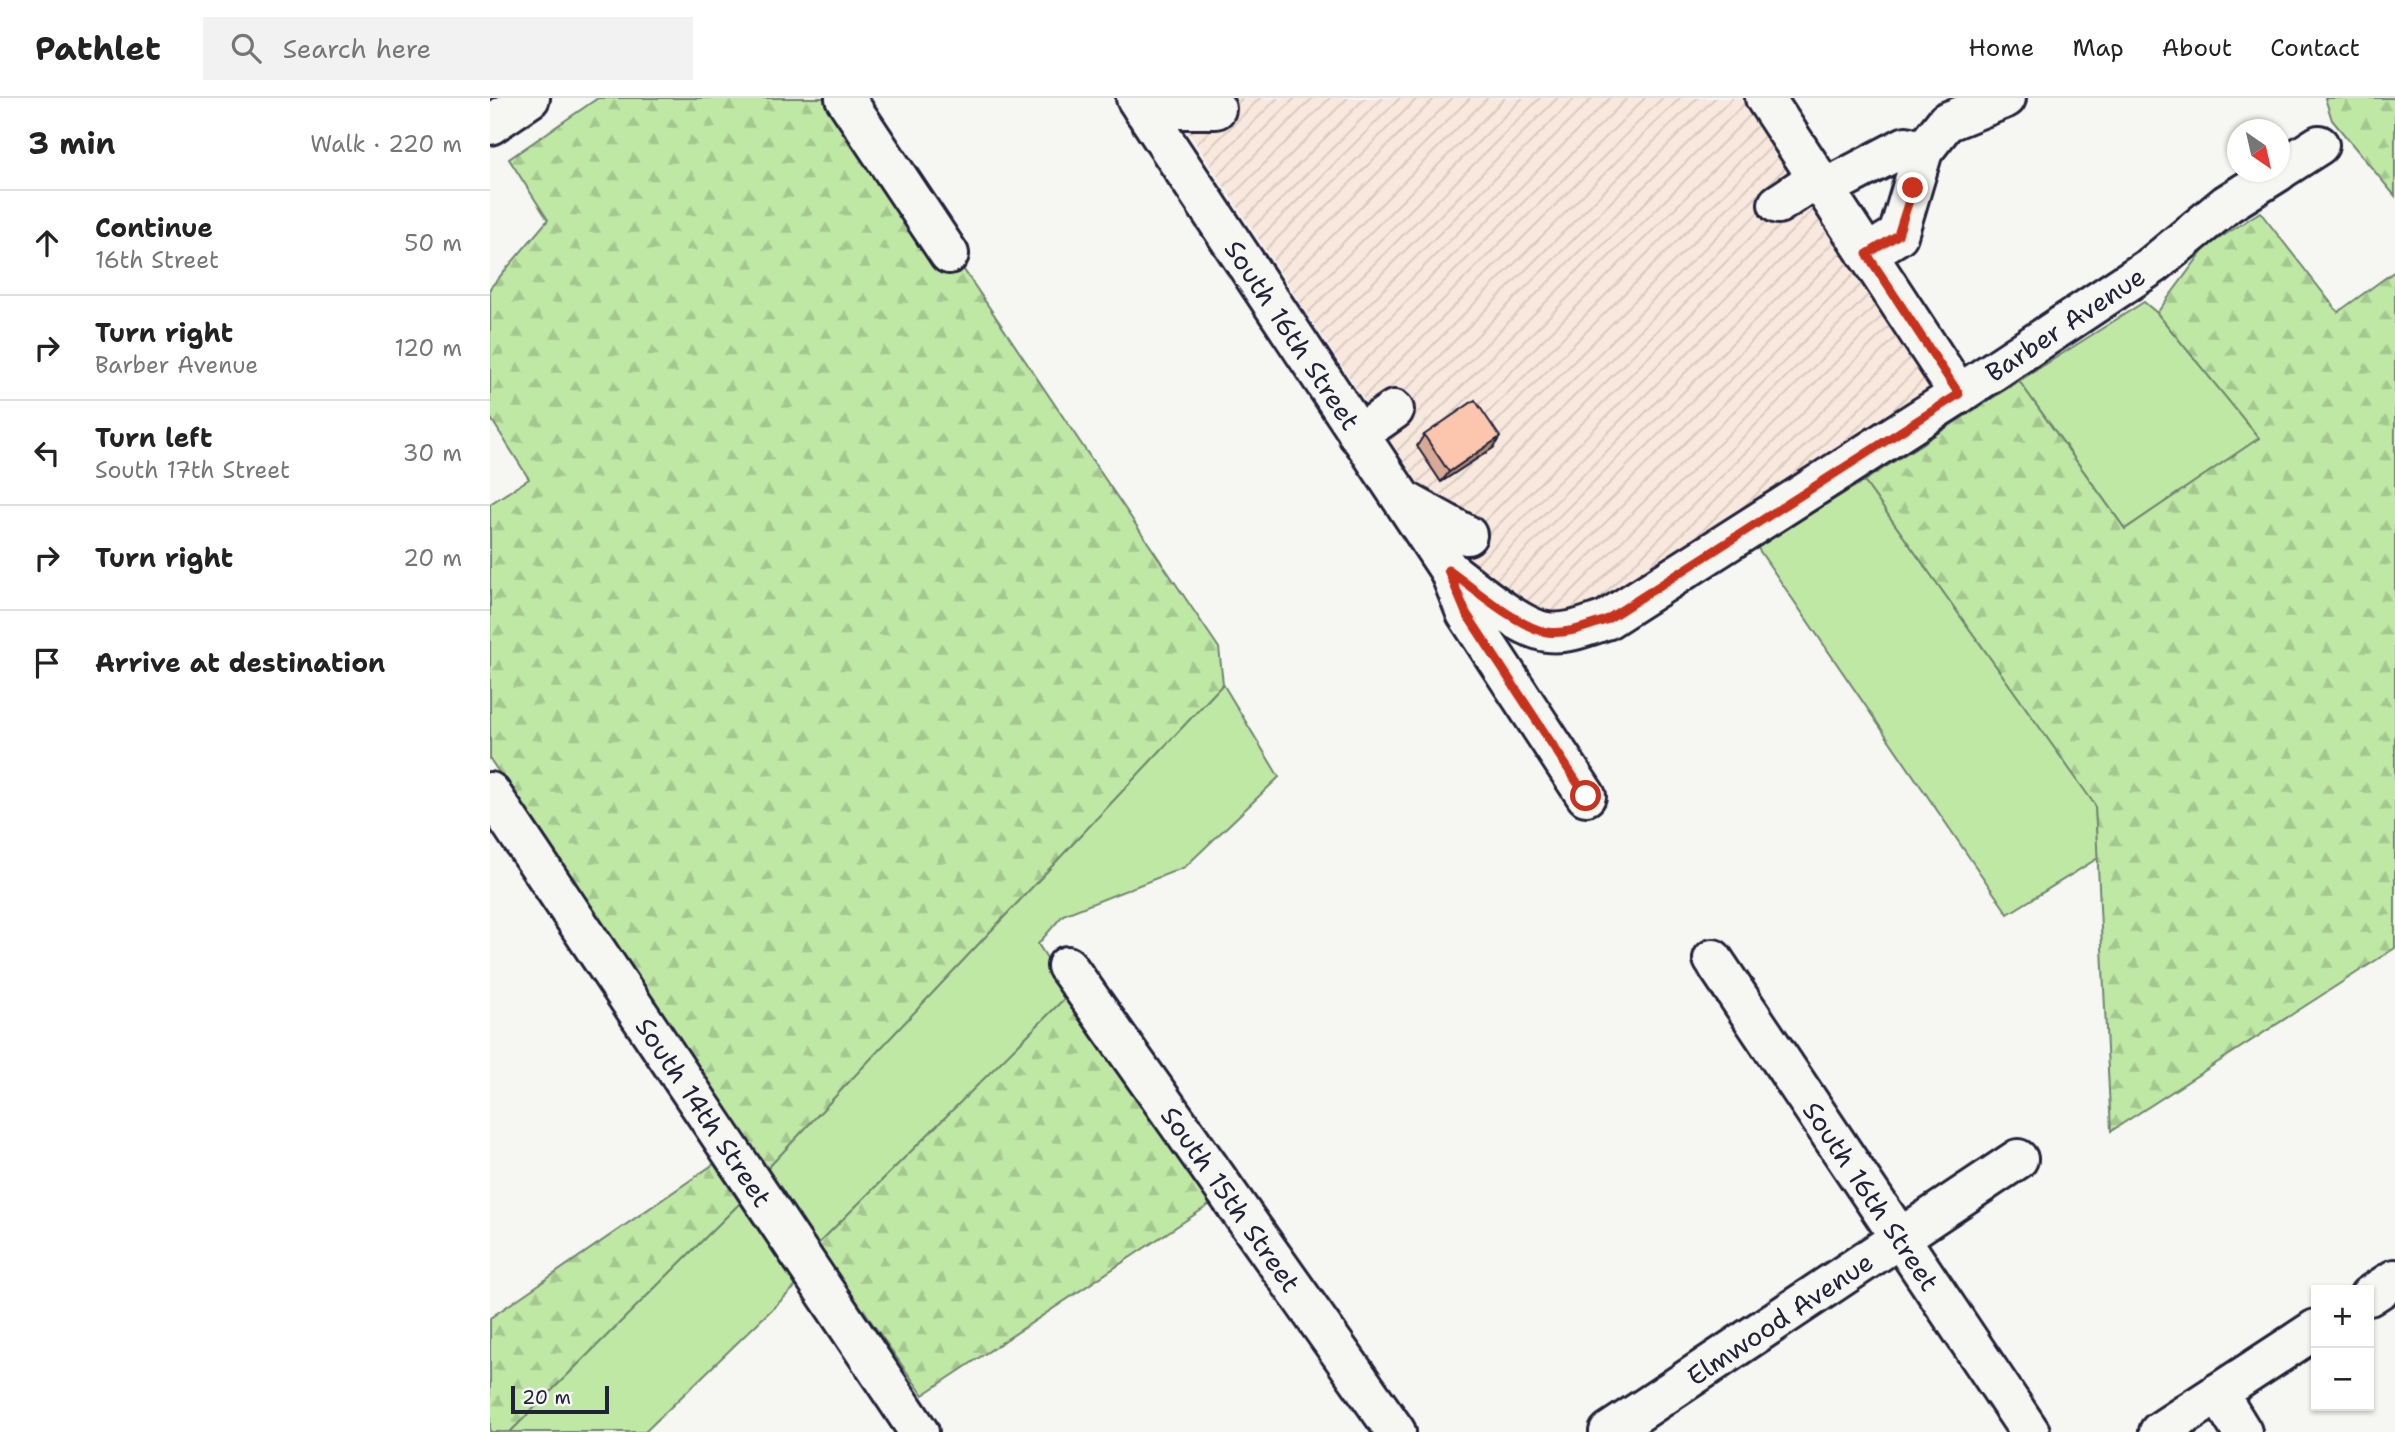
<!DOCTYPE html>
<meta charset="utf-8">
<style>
:root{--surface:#fff;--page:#f2f2f2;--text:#222;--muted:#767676;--line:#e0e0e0}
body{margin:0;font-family:"Shantell Sans",sans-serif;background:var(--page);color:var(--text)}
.controls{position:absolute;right:21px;bottom:21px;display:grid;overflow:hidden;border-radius:0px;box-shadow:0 2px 5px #0004}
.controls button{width:63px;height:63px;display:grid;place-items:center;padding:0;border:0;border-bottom:2px solid var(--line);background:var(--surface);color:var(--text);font:35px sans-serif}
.compass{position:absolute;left:1737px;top:21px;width:63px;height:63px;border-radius:50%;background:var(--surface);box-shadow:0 2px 5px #0004;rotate:146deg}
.scale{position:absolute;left:21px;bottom:18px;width:98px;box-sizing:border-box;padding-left:7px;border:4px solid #22223b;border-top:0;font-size:19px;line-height:24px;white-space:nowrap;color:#22223b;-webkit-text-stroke:5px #f6f6f2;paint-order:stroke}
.stop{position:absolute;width:21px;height:21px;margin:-16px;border:5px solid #c8321e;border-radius:50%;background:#fff}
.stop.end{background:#c8321e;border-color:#fff;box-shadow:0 2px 7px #0008}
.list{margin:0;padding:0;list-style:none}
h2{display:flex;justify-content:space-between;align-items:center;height:91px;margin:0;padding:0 28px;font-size:30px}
h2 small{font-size:23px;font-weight:400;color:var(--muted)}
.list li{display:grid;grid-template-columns:46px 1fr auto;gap:21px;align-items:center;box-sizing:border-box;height:105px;padding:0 28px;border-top:2px solid var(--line)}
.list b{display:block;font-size:26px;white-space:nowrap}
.list p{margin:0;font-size:23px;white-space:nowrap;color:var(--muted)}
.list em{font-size:23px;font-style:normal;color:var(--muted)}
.icon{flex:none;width:38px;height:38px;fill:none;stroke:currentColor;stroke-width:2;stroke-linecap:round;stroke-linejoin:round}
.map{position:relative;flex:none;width:1905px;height:1334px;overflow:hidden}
header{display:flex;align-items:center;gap:42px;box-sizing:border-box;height:98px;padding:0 35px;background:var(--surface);border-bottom:2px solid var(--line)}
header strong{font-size:33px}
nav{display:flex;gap:38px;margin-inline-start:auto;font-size:24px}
.search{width:490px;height:63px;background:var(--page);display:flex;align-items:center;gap:18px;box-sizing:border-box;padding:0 24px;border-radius:0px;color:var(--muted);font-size:26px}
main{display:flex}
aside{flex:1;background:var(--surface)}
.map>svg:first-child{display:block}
.industrial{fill:url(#industrial-furrows)}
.grass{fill:#bfe8a5;stroke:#708570;stroke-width:2}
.forest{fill:url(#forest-firs);stroke:#708570;stroke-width:2}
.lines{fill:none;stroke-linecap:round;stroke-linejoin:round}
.minor-casing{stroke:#22223b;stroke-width:44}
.minor{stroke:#f6f6f2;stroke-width:38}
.wall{fill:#d8aa95;stroke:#22223b;stroke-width:2}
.shaded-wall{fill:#b08b79;stroke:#22223b;stroke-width:2}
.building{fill:#fbc6ad;stroke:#22223b;stroke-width:2}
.route{stroke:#c8321e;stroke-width:9}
.labels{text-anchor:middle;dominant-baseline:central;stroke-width:5;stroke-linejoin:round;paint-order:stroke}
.street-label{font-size:26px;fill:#22223b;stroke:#f6f6f2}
</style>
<header>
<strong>Pathlet</strong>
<div class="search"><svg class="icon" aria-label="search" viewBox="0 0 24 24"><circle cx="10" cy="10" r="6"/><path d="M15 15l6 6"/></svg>Search here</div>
<nav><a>Home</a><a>Map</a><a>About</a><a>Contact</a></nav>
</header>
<main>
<aside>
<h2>3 min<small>Walk · 220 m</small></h2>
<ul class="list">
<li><svg class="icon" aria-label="ahead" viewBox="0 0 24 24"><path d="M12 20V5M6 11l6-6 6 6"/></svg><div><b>Continue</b><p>16th Street</p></div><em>50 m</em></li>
<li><svg class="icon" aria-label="right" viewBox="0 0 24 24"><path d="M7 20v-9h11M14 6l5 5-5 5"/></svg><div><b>Turn right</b><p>Barber Avenue</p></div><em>120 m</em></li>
<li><svg class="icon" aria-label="left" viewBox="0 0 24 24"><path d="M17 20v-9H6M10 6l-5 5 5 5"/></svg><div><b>Turn left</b><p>South 17th Street</p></div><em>30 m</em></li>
<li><svg class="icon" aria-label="right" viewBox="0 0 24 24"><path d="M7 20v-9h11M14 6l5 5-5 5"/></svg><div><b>Turn right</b></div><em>20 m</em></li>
<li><svg class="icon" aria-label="arrive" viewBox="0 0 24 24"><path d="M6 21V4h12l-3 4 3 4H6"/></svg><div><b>Arrive at destination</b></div></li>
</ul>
</aside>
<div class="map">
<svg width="1905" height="1334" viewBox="0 0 1905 1334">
<defs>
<pattern id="industrial-furrows" width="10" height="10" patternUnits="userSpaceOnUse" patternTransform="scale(1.75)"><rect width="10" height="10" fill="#f8e8dd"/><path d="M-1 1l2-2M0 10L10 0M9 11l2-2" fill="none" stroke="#d4c7bf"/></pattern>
<pattern id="forest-firs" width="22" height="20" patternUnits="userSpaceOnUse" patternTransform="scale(1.75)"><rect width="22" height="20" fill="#bfe8a5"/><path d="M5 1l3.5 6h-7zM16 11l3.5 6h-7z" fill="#a4c78f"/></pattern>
</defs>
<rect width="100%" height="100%" fill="#f6f6f2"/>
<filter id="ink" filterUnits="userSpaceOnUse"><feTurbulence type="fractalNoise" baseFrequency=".0143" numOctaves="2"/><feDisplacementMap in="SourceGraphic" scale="14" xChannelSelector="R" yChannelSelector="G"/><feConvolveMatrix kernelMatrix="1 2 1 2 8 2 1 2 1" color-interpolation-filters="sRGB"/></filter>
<g filter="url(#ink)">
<path class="industrial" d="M676 0H1255L1438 276 1439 294 1102 513 1072 518 1047 514 989 477Z"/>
<path class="grass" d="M1654 204 1667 215 1770 340 1635 431 1529 283Z
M1374 383 1605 706 1608 760 1518 816 1267 449Z
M733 586 789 679 695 769 573 817 548 846 580 895 327 1147 277 1071Z
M250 1105 306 1188 155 1334H20Z"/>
<path class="forest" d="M108 0H333L450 169 470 166 729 550 733 586 277 1071 0 661V406L39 381 0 319V190L58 122 19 61Z
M1835 0H1905V98L1842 22Z
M1770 114 1848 214 1905 173V850L1621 1033 1605 707 1374 383 1529 283 1635 431 1769 340 1667 215 1716 149Z
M580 895 728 1101 433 1297 327 1147Z
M224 1066 250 1105 20 1334H0V1220Z"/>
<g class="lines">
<g class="minor-casing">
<g id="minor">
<path d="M355 0 459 156"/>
<path id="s1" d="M646 0 959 472 976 515 1096 698"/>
<path d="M1275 0 1469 296"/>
<path d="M653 11H726"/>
<path d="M0 27 40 0"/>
<path d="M1790 72 1829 47"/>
<path d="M1334 91 1416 48 1433 53"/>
<path d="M1288 106 1327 80"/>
<path d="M1377 156 1408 137 1433 53 1456 24 1516 0"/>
<path d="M868 337 904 312"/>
<path d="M917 404 977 437"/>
<path id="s2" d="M959 472C982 489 1029 530 1057 534 1077 537 1097 528 1116 522L1469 296 1663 167 1737 106 1788 74"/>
<path id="s3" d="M0 694 429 1334"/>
<path id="s4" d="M1223 861 1540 1334"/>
<path id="s5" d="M577 868 906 1334"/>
<path d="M1879 1198 1905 1181"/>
<path d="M1728 1295 1752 1334"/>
<path id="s6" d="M1119 1334 1528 1061"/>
<path d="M1669 1334 1826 1231"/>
</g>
</g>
<use href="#minor" class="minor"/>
</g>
<path class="wall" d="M934 337 1003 350 951 384 927 348Z"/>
<path class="shaded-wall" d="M1010 339 1003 350 951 384 959 374Z"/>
<path class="building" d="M985 302 1010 339 959 374 934 337Z"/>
</g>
<g class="lines" filter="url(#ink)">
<path class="route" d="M1096 698 976 515 958 472C982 489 1029 530 1057 534 1077 537 1097 528 1116 522L1469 296 1377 156 1408 137 1423 90"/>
</g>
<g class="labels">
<g class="street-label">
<text stroke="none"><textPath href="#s2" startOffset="724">Barber Avenue</textPath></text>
<text stroke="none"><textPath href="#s1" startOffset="284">South 16th Street</textPath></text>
<text stroke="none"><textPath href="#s3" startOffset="385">South 14th Street</textPath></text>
<text stroke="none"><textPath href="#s4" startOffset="285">South 16th Street</textPath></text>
<text stroke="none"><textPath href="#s5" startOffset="285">South 15th Street</textPath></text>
<text stroke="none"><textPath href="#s6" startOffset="205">Elmwood Avenue</textPath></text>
</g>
</g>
</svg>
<div class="controls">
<button>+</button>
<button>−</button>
</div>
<svg class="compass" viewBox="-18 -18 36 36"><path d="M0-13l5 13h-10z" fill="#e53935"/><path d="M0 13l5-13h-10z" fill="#767676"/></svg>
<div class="scale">20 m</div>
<div class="stop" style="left:1096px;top:698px"></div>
<div class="stop end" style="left:1423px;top:90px"></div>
</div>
</main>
